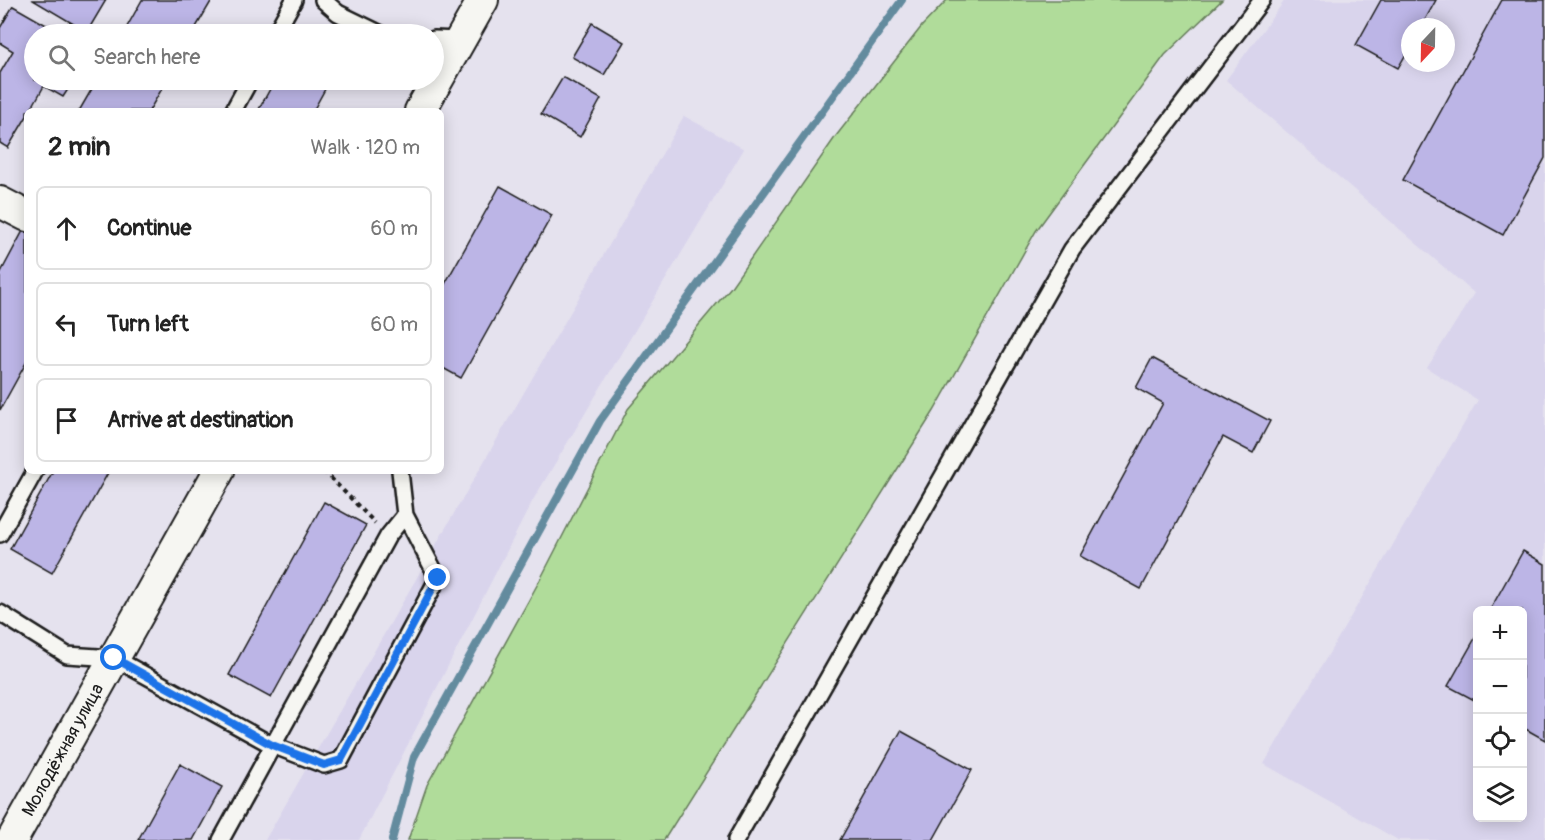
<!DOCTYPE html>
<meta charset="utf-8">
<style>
:root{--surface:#fff;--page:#f2f2f2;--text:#222;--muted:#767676;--line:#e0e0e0}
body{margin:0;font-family:Pangolin,sans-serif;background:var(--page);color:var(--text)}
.controls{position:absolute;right:18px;bottom:18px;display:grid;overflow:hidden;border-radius:9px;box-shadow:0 3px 15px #0003}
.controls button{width:54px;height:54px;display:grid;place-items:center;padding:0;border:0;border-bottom:2px solid var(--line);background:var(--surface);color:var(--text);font:30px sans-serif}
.compass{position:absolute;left:1401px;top:18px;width:54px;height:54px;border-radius:50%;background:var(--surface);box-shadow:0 3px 15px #0003;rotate:202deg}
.stop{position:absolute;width:18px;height:18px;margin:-14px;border:4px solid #1a73e8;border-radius:50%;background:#fff}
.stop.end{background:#1a73e8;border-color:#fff;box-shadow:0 2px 6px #0008}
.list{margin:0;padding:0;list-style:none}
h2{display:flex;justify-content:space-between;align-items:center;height:78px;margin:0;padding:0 24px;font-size:26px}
h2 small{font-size:20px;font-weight:400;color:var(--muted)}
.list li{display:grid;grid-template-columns:39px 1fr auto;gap:18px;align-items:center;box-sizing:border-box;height:84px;margin:0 12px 12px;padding:0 12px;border:2px solid var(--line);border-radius:9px}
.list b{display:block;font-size:22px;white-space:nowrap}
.list em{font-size:20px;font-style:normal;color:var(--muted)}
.icon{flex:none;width:33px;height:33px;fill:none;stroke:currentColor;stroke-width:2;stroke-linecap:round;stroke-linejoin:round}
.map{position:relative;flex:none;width:1545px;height:840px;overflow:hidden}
.search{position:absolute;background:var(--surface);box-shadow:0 3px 15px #0003;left:24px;top:24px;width:420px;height:66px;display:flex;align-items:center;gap:15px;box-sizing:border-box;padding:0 21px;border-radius:33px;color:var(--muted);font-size:22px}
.panel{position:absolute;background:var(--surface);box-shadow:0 3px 15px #0003;left:24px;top:108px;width:420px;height:366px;border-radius:9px}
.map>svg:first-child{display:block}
.built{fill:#d9d4ec;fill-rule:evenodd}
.green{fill:#b0dc9a;stroke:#667c5b;stroke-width:1.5}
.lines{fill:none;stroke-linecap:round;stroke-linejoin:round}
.stream{stroke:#638b9e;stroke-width:8}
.building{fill:#bcb5e6;stroke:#1c1c1c;stroke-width:1.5}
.lane-casing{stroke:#1c1c1c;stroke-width:20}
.street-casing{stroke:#1c1c1c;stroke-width:34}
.path{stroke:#1c1c1c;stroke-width:4;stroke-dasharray:4.5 4.5;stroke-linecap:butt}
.lane{stroke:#f6f6f2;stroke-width:15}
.street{stroke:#f6f6f2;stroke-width:30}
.route{stroke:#1a73e8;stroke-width:8}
.labels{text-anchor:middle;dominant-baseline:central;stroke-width:5;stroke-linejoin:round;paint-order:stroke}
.street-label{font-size:18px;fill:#1c1c1c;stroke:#f6f6f2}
</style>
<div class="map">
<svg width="1545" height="840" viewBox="0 0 1545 840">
<rect width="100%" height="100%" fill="#e5e2ee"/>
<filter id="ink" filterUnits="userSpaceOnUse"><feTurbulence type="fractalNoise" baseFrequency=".0167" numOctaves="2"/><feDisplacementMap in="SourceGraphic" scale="12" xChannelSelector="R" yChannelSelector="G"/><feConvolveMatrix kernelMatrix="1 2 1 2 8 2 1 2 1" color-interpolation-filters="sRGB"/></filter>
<g filter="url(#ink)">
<path class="built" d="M1285 0H1545V840H1398L1264 764 1478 400 1427 368 1474 293 1226 80ZM1410 27H1446V63H1410ZM1478 610H1522V818H1478Z
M684 116 744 149 533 500 359 840H265Z"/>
<path class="green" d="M947 0H1222L1165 55 1036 231 934 411 664 840H408L427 785 541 578 628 409 731 287 836 136 922 26Z"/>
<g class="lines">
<path class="stream" d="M392 840 414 757 600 421 902 0"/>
</g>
<path class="building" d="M33 0H106L87 32Z
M142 0H212L192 34H123Z
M1381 0H1436L1421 27H1410V47L1398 68 1356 45Z
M1502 0H1545V158L1503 235 1403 180Z
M13 6 62 34H34V80H74L63 97 44 86 30 111H27V116L8 148 0 143V73L13 51 0 43V28Z
M592 23 624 42 604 75 572 57Z
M563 77 601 99 580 137 541 114Z
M97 80H167L149 111H79Z
M275 80H330L313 111H258Z
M500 186 552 215 461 378 441 367V291Z
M24 229 27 230V361L0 410V274Z
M1152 358 1270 421 1253 453 1223 437 1141 589 1080 556 1163 403 1136 388Z
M53 471H109L52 573 10 549Z
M324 502 366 525 271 698 229 675Z
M1523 551 1545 564V740L1522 727V610H1490Z
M1478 633V702L1448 686Z
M901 731 972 770 933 840H840Z
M180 764 222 787 193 840H138Z"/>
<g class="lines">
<g class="lane-casing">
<path id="lane" d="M323 0 338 13 381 34
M275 34 294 0
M434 39 460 40
M233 111 250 80
M400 471 405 515
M0 534 35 471
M0 613 67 655 114 658 272 745 324 765 341 760 438 578 405 515 388 536 221 840
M736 840 1072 249 1262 0"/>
</g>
<g class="street-casing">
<path id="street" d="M420 111 483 0
M0 202 27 216
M12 840 219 471"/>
</g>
<path class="path" d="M324 471 375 523"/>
<use href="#lane" class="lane"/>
<use href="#street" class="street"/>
</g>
</g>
<g class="lines" filter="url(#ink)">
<path class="route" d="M114 658 272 745 324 765 341 760 438 578"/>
</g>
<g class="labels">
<g class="street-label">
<text transform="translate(63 750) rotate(-61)">Молодёжная улица</text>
</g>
</g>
</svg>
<div class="controls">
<button>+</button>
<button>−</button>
<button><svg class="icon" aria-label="locate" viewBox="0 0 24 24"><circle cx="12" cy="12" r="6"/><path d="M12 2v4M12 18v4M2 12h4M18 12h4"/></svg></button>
<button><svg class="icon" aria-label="layers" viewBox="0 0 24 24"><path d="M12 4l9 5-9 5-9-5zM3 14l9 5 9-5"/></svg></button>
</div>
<svg class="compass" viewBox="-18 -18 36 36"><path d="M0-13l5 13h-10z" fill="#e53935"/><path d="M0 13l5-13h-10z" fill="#767676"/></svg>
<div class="stop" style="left:114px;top:658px"></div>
<div class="stop end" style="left:438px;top:578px"></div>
<div class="search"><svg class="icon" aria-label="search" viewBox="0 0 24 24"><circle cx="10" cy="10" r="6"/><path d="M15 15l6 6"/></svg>Search here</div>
<section class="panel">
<h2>2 min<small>Walk · 120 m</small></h2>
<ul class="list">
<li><svg class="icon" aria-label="ahead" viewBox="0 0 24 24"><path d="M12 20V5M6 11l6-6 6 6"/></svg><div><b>Continue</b></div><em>60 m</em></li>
<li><svg class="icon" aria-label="left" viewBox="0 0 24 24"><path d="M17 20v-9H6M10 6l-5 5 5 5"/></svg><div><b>Turn left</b></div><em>60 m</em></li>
<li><svg class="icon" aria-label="arrive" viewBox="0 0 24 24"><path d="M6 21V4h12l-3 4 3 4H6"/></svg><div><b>Arrive at destination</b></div></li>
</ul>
</section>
</div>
